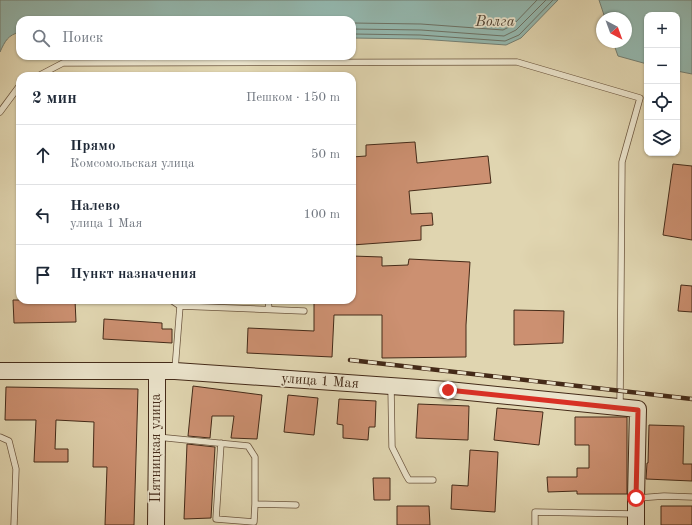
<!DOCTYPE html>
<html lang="ru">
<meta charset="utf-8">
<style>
:root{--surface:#fff;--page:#f2f2f3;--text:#1f2937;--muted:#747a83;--line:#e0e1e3}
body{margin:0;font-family:"Old Standard TT",serif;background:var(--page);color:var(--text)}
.controls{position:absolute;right:12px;top:12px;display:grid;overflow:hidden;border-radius:8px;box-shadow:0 1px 3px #0004}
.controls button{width:36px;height:36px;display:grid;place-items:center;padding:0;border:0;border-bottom:1px solid var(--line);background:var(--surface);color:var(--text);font:20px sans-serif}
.compass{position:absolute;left:596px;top:12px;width:36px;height:36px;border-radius:50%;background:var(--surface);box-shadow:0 1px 3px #0004;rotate:139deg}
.stop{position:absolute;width:12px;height:12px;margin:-9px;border:3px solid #d93025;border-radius:50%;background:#fff}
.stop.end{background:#d93025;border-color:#fff;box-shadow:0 1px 4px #0008}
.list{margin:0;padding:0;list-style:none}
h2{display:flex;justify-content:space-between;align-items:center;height:52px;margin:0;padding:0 16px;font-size:17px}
h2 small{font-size:13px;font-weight:400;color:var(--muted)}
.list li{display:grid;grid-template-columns:26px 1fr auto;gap:12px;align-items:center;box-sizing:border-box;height:60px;padding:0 16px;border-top:1px solid var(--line)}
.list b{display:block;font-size:15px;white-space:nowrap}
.list p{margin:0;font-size:13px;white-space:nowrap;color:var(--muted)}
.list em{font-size:13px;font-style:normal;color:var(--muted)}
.icon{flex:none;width:22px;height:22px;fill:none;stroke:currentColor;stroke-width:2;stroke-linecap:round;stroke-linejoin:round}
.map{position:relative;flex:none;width:692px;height:525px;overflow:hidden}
.search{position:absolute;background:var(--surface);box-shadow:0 1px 3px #0004;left:16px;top:16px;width:340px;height:44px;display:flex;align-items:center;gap:10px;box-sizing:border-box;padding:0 14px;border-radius:12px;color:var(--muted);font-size:15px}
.panel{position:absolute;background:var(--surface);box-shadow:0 1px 3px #0004;left:16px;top:72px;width:340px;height:232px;border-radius:12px}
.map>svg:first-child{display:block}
.water{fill:#94b8af;stroke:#747f73}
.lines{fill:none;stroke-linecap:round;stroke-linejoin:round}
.shore{stroke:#6c7164;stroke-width:1}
.building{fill:#cc9071;stroke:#442a18}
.lane-casing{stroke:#6b553e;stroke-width:7}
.secondary-casing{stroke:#442a18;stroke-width:18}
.lane{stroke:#ebe4cc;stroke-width:5.5}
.secondary{stroke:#ebe4cc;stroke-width:16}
.rail-casing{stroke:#442a18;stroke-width:4.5}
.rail{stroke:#ebe4cc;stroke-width:3;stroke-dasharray:9;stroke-linecap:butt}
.route{stroke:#d93025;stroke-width:5}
.labels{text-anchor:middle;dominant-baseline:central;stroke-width:3.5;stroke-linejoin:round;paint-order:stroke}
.street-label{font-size:14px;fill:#442a18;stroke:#ebe4cc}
.water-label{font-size:15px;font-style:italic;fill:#544636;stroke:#ebe4cc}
</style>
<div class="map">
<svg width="692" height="525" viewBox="0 0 692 525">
<rect width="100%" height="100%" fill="#e0d5b0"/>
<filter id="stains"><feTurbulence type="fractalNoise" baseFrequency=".005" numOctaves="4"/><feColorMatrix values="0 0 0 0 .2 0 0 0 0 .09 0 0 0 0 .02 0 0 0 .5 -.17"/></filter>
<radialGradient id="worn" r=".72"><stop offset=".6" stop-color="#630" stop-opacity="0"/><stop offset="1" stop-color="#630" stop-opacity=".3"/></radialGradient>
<path class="water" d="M0 0H558L521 38 506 45 420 39 352 38V20H20V32C8 35 5 41 0 52Z
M599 0H692V74L677 71V15H647V64L618 56 613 42H626V18H605Z"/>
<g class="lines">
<path class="shore" d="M352 23 421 24 503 30 513 25 537 0
M352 29 421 30 504 36 516 30 546 0
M352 34 420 35 505 41 519 35 553 0"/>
</g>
<path class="building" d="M415 142 417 163 488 156 491 183 409 191 411 214 432 213 433 225 421 226V240L352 245V157L366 156V145Z
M673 164 692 166V240L663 235Z
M352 256 382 257V266L408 265 409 259 470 262 466 325V357L382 358V315H334L332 357 247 353 248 328 314 331V300H352Z
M681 285 692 286V312L678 311Z
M13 300H75L76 322 14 323Z
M514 310 564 311 563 343 514 345Z
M104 319 162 323V329H172V343L103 339Z
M193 386 262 395 257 439 231 438 234 416H212L210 438 188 436Z
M6 387 138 389 134 525H105L107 467H93L94 422 56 420 55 449H68V462H34L36 420H5Z
M288 395 318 398 314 435 284 432Z
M339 399 376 401 375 427H369L368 440 343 438V425L337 424Z
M418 404 469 406 468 440 416 438Z
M497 408 543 412 539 445 494 440Z
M575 417H627V494H577V491L548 492 547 477H577V468H589V445H575Z
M649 425 684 426 683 464H692V481L646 479 647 463H648Z
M187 444 215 447 211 518 184 519Z
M470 450 498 452 495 512 451 509 452 485 468 486Z
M373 478H390V500H374Z
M397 506H429L430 525H397Z
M661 506H692V525H661Z"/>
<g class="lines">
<g class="lane-casing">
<path id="lane" d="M38 76 63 63 517 62 640 98 622 162 620 405
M0 112 20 85
M171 300 180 306
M268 300 269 309
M175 369 180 306 304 311
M391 388 392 447 406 475 409 480H433
M0 437 9 441 16 469 14 525
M157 437 248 446 255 457V504L296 505
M221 443 216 519 254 522 255 504
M638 498 664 496 692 497
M535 525V512L634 514"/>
</g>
<g class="secondary-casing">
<path id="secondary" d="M0 371H175L448 390 638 409 636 498V525
M156 525 157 437V372"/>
</g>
<use href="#lane" class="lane"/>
<use href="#secondary" class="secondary"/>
<g class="rail-casing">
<path id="rail" d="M350 360 692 399"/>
</g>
<use href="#rail" class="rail"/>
</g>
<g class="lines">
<path class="route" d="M448 390 638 410 636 498"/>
</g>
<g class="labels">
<g class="street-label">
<text transform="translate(320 381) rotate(4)">улица 1 Мая</text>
<text transform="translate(156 448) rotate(-90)">Пятницкая улица</text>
</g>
<g class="water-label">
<text x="495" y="22">Волга</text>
</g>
</g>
<rect width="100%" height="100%" filter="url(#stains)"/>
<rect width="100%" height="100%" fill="url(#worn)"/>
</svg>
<div class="controls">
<button>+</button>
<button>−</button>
<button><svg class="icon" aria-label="locate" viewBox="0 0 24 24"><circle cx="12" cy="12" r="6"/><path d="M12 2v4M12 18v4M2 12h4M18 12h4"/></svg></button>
<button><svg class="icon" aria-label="layers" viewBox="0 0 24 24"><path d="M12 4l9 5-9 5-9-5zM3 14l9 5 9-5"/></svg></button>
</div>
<svg class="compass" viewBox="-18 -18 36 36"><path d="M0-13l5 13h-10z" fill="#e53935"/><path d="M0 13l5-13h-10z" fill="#747a83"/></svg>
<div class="stop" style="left:636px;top:498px"></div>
<div class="stop end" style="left:448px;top:390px"></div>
<div class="search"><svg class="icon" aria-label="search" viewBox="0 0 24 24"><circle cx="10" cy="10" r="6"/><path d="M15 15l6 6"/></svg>Поиск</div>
<section class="panel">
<h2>2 мин<small>Пешком · 150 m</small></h2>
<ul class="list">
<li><svg class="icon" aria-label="ahead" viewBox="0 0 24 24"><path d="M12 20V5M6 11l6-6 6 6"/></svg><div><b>Прямо</b><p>Комсомольская улица</p></div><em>50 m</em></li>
<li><svg class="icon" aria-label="left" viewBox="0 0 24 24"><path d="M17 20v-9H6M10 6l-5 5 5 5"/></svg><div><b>Налево</b><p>улица 1 Мая</p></div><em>100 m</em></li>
<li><svg class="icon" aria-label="arrive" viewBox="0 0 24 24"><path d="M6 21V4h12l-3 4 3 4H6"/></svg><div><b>Пункт назначения</b></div></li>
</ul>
</section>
</div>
